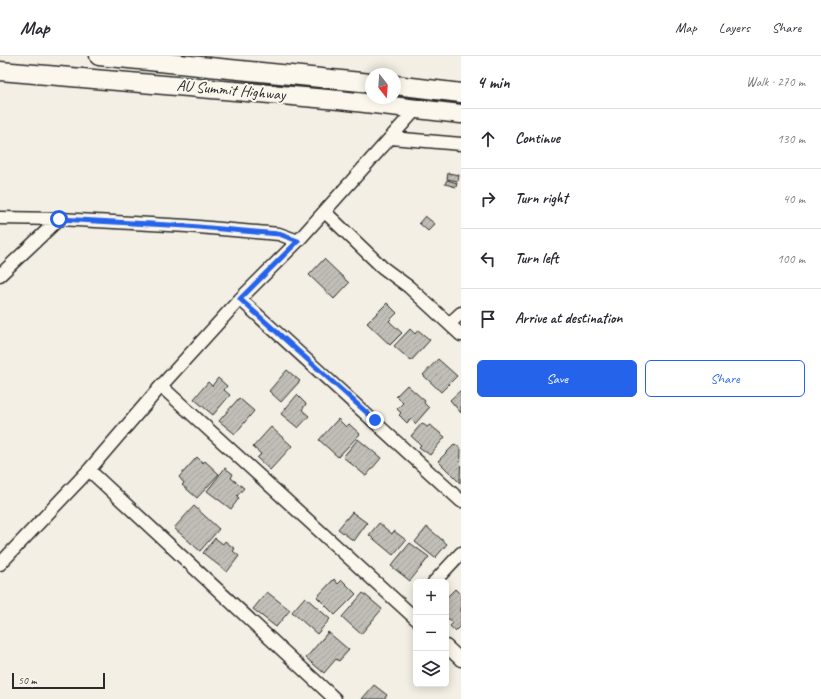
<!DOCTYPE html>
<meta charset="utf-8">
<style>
:root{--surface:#fff;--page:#f7f7f7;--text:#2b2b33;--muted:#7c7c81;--line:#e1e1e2;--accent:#2563eb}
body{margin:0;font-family:Caveat,sans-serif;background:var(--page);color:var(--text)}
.controls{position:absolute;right:12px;bottom:12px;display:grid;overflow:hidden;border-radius:6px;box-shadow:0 2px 10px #0003}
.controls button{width:36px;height:36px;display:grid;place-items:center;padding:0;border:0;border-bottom:1px solid var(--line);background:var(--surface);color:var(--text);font:20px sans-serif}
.compass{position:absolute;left:365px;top:12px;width:36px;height:36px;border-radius:50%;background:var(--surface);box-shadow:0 2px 10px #0003;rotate:163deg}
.scale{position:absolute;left:12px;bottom:10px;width:93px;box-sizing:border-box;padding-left:4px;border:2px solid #2b2b2b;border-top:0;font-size:11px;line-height:14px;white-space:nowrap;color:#2b2b2b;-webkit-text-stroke:3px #fbf7ec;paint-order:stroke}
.stop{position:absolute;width:12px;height:12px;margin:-9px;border:3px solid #2563eb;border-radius:50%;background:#fff}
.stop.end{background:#2563eb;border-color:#fff;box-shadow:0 1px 4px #0008}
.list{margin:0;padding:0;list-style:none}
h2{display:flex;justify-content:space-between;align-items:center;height:52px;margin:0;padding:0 16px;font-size:17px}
h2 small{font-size:13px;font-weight:400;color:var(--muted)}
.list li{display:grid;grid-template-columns:26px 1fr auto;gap:12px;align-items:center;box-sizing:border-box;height:60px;padding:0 16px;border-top:1px solid var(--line)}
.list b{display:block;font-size:15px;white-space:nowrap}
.list em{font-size:13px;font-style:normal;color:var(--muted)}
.actions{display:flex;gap:8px;padding:12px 16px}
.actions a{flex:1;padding:9px 0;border:1px solid var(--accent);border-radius:6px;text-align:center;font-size:14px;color:var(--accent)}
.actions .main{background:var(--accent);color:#fff}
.icon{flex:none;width:22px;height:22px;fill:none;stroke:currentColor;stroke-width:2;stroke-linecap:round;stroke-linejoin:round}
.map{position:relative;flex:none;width:461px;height:643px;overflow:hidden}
header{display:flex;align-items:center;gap:24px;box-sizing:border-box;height:56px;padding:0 20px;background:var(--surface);border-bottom:1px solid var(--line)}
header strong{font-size:19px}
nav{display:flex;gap:22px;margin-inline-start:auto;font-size:14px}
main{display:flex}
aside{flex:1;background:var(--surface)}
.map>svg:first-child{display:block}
.building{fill:url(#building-hatch);stroke:#2b2b2b}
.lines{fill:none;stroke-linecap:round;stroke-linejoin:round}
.street-casing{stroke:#2b2b2b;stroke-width:15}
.primary-casing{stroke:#2b2b2b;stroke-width:21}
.street{stroke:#fbf7ec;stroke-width:12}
.primary{stroke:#fbf7ec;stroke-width:18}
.route{stroke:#2563eb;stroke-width:5}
.labels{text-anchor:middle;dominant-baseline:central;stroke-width:4;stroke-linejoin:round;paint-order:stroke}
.street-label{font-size:16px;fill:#2b2b2b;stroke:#fbf7ec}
</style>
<header>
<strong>Map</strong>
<nav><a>Map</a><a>Layers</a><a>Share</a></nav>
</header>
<main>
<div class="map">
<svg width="461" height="643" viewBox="0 0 461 643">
<defs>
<pattern id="building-hatch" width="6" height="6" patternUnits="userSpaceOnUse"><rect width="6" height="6" fill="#c0beb6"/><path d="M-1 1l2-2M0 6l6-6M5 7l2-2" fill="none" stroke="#a5a39d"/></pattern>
</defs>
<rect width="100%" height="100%" fill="#f3efe4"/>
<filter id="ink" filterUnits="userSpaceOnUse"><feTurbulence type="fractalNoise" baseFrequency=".025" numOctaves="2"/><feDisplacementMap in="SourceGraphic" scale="8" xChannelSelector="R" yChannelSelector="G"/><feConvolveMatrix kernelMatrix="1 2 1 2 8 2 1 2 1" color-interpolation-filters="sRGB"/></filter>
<g filter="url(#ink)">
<path class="building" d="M448 117 459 119 458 125 447 123Z
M447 124 457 127 456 131 445 128Z
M425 160 435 168 428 175 419 167Z
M324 203 349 227 334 243 309 219Z
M387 247 397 257 389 265 402 277 390 289 367 267Z
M410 273 415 278 418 274 430 284 411 305 394 290Z
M438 303 457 320 441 336 423 319Z
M287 314 300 325 281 346 269 335Z
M218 322 227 330 224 334 230 339 213 359 194 343 208 326 212 330Z
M407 329 425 345 424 347 429 352 415 368 410 363 407 367 399 359 401 357 397 353 403 347 396 340Z
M461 334V357L450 344Z
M297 339 306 348 302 354 309 360 298 372 281 358Z
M239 342 254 355 235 378 219 365Z
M338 363 346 371 349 368 360 378 338 401 319 384Z
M422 367 427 371 430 369 445 381 430 399 419 391 421 389 411 380Z
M271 371 292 390 270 414 257 402 261 398 253 391Z
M358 383 381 402 366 420 343 401Z
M455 388 461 393 460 427 438 405Z
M197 401 203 407 205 405 219 418 197 442 182 429 184 427 179 421Z
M225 412 233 418 231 422 244 432 237 440 239 442 231 453 207 435Z
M194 450 219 473 200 495 174 472Z
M352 456 367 467 354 485 338 473Z
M379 467 392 478 394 475 406 484 393 499 369 479Z
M427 471 447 488 435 502 415 486Z
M215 482 223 488 225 485 235 493 233 495 239 500 227 516 203 497Z
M410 487 429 501 410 525 391 510Z
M334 523 338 528 342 524 356 538 335 559 317 541Z
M455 533 461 539V569L455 575 450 570 453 567 446 561V542Z
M267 536 290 554 276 571 253 553Z
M363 537 382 553 361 578 342 561Z
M305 541 330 563 317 578 292 556Z
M328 576 349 594 339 605 336 603 324 617 306 602Z
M374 629 387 639 384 643H362Z"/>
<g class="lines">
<g class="street-casing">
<path id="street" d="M391 82 461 88
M325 156 382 211 409 231 461 279
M0 162 59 163 187 170 279 178 298 185
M0 219 59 163
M240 243 461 445
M449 268 461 257
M161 330 416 563
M89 414 335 643
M0 508 89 414 161 330 240 243 298 185 417 52
M434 526 461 497
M446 590 461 604"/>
</g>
<g class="primary-casing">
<path id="primary" d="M99 0 371 27
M0 15 339 44 461 58
M395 29 461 37"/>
</g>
<use href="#street" class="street"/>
<use href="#primary" class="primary"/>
</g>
</g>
<g class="lines" filter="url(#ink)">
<path class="route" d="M59 163 187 170 279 178 298 185 240 243 375 364"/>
</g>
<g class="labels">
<g class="street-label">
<text transform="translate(231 34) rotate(5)">AU Summit Highway</text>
</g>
</g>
</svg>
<div class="controls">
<button>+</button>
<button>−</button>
<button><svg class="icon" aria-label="layers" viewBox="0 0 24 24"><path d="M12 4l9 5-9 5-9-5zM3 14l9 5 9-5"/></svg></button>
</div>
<svg class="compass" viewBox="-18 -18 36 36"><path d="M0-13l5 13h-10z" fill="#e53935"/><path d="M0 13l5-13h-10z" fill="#7c7c81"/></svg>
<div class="scale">50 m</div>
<div class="stop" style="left:59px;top:163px"></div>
<div class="stop end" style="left:375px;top:364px"></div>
</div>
<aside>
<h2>4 min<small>Walk · 270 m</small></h2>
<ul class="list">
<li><svg class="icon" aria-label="ahead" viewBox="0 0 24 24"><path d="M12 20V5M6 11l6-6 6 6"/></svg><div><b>Continue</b></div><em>130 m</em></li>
<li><svg class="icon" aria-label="right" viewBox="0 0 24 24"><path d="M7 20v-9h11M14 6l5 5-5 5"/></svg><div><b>Turn right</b></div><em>40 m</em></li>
<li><svg class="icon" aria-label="left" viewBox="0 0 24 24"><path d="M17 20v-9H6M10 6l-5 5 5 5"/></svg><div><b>Turn left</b></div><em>100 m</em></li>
<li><svg class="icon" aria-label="arrive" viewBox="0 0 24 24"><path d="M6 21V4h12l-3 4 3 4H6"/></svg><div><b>Arrive at destination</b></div></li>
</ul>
<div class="actions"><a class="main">Save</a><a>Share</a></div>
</aside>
</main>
